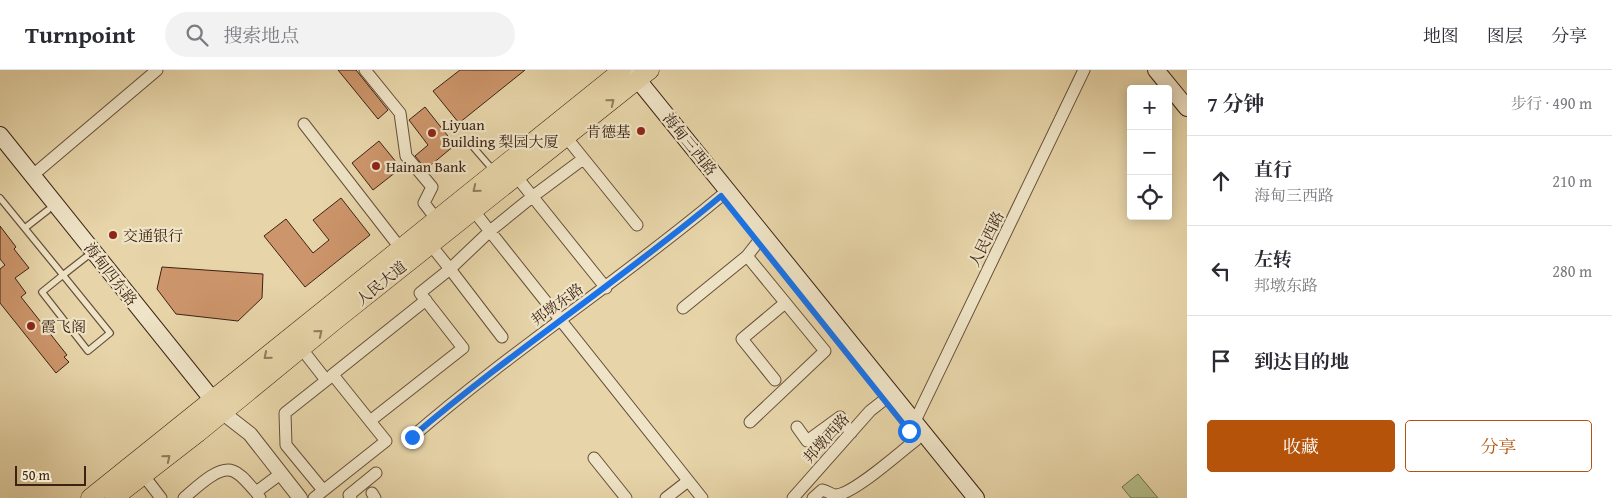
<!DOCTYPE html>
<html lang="zh">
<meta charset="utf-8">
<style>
:root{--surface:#fff;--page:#f2f2f3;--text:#2b2b33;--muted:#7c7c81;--line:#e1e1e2;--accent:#b45309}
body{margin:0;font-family:"Gentium Book Plus","Noto Serif SC",serif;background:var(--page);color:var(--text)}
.controls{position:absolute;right:15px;top:15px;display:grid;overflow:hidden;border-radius:5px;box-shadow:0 2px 12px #0003}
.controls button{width:45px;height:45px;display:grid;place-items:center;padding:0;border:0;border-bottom:1px solid var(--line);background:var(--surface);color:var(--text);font:25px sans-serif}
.scale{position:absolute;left:15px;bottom:12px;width:71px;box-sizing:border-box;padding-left:5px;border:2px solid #3c2213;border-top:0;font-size:14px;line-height:18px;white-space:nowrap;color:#3c2213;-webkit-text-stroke:4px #efe4c7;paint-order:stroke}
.stop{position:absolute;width:15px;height:15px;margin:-11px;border:4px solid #1a73e8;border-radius:50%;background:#fff}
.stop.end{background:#1a73e8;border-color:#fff;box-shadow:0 1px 5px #0008}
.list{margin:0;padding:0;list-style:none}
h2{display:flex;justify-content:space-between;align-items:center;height:65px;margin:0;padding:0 20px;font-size:21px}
h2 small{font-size:16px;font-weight:400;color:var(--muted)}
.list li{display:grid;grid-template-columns:32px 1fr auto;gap:15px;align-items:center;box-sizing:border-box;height:90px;padding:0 20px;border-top:1px solid var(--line)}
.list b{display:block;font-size:19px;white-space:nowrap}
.list p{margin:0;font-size:16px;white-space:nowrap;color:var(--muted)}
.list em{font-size:16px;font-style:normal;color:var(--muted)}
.actions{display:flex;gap:10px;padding:15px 20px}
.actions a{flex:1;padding:11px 0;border:1px solid var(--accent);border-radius:5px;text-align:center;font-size:18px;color:var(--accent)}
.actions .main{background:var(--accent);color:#fff}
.icon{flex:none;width:28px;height:28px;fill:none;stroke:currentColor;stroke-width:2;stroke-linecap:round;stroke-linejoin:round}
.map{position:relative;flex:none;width:1187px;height:428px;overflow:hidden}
header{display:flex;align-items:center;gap:30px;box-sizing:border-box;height:70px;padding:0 25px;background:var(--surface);border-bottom:1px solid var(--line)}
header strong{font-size:24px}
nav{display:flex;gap:28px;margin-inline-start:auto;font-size:18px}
.search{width:350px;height:45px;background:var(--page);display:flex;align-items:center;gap:12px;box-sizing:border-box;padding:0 18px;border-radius:28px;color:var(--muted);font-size:19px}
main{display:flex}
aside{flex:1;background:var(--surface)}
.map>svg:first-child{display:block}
.green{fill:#b4bd89;stroke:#78704e}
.building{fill:#cd956b;stroke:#3c2213}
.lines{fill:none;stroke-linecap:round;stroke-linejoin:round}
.service-casing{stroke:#674f38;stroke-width:8}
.minor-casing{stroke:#674f38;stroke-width:13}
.tertiary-casing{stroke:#674f38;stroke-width:16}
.secondary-casing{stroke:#3c2213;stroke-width:18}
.primary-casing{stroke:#3c2213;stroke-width:19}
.service{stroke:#efe4c7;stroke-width:5.5}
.minor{stroke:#efe4c7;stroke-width:11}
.tertiary{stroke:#efe4c7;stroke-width:14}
.secondary{stroke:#efe4c7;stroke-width:16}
.primary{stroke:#e7d5a9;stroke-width:18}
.oneway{stroke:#927c5e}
.route{stroke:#1a73e8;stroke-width:6}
.poi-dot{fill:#8f2418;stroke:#efe4c7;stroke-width:2}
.labels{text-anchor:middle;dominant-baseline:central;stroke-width:4.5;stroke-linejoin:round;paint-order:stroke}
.poi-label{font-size:15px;fill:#3c2213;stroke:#efe4c7;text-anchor:start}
.street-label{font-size:15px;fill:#3c2213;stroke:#efe4c7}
</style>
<header>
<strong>Turnpoint</strong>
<div class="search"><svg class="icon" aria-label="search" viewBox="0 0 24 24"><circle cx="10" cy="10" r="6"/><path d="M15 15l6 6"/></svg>搜索地点</div>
<nav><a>地图</a><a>图层</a><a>分享</a></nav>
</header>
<main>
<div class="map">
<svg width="1187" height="428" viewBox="0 0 1187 428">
<rect width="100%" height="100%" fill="#e7d5a9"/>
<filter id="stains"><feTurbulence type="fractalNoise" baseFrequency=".004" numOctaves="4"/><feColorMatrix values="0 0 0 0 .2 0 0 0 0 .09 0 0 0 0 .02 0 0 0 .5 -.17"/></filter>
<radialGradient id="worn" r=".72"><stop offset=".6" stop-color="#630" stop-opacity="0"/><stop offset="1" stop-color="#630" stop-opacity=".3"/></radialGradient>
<path class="green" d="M1138 404 1158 428H1131L1122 417Z"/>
<path class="building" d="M338 0H356L388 40 378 49Z
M460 0H525L459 53 433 21Z
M425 37 455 75 426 99 415 86 428 75 409 50Z
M379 71 401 98 373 120 352 93Z
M341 128 370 165 305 217 264 166 286 149 313 183 329 170 313 150Z
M0 156 16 177 14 179 29 198 15 208 26 223 21 227 67 285 64 287 69 292 56 303 0 233V199L5 195 0 189Z
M162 197 263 204 262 228 238 251 176 244 157 219Z"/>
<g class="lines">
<g class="service-casing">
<path id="service" d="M474 78 494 101
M0 128 63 205 86 187
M25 158 48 140
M63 205 110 263 88 281 42 222Z"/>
</g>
<g class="minor-casing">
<path id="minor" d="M365 0 400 43 406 86 432 117 424 133 437 150
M304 54 401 179
M566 67 637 155
M33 105 157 0
M516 106 606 218
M473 140 702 428
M683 238 747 186
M502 267 450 199 490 161 532 127 583 89
M301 278 326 310
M332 305 426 230
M775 310 742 269 785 233
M370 351 463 278 420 223 450 199 430 174
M915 351 1084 0
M750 352 825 281 747 186 758 172
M797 357 807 371 840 347 851 363
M412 367C511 281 621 210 721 126
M594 388 626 428
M144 406 161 428
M372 423 375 428
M184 428C195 419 218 395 233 401 242 404 249 415 256 422
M260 428 256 422 275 408
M314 428 386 371 333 305 285 343 286 375 323 420
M351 428 349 425 376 403
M666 428 688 411
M793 428 870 341 884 330
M813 428 822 420C828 421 831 425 836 425 854 424 900 382 916 370"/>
</g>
<g class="tertiary-casing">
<path id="tertiary" d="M223 343 250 364 300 428"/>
</g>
<g class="secondary-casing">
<path id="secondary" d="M630 0 976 428
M1156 0 1187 38
M0 65 220 339"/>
</g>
<g class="primary-casing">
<path id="primary" d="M90 428 622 0
M114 428 198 363 336 250 650 0"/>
</g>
<use href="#service" class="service"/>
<use href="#minor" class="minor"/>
<use href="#tertiary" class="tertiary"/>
<use href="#secondary" class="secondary"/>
<use href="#primary" class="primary"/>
</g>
<defs><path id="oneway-chevron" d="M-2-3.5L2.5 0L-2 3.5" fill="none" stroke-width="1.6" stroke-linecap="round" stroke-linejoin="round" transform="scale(1.25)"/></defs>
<g class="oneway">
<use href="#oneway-chevron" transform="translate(611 32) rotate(-39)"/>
<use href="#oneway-chevron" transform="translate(476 119) rotate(141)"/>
<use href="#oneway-chevron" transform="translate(319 263) rotate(-39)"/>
<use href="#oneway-chevron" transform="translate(267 286) rotate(140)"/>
<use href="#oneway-chevron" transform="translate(167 388) rotate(-39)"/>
</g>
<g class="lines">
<path class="route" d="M412 367C511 282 621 210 721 126L909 361"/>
</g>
<g class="poi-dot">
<circle cx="641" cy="61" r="5"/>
<circle cx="432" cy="63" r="5"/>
<circle cx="376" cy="96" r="5"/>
<circle cx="113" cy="165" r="5"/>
<circle cx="31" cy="256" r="5"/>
</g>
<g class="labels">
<g class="poi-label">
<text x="442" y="54">Liyuan<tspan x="442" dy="17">Building 梨园大厦</tspan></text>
<text x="631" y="61" text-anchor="end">肯德基</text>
<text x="386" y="96">Hainan Bank</text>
<text x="123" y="165">交通银行</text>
<text x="41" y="256">霞飞阁</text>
</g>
<g class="street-label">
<text transform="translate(690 74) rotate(51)">海甸三西路</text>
<text transform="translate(986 169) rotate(-64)">人民西路</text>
<text transform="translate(111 204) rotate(52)">海甸四东路</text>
<text transform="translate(381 213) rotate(-39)">人民大道</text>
<text transform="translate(557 234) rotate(-36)">邦墩东路</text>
<text transform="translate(826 368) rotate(-48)">邦墩西路</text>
</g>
</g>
<rect width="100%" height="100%" filter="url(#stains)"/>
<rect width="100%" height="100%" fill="url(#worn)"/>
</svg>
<div class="controls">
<button>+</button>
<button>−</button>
<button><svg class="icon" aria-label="locate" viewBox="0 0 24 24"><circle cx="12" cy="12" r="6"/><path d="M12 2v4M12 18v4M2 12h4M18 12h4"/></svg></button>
</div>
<div class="scale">50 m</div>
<div class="stop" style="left:909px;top:361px"></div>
<div class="stop end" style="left:412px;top:367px"></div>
</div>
<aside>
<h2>7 分钟<small>步行 · 490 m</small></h2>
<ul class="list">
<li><svg class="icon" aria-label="ahead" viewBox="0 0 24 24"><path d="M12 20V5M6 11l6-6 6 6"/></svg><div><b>直行</b><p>海甸三西路</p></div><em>210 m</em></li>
<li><svg class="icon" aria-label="left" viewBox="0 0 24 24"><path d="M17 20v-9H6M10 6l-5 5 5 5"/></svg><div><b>左转</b><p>邦墩东路</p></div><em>280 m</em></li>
<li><svg class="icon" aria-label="arrive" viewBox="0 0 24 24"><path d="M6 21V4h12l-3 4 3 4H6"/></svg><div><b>到达目的地</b></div></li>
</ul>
<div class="actions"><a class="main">收藏</a><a>分享</a></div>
</aside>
</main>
